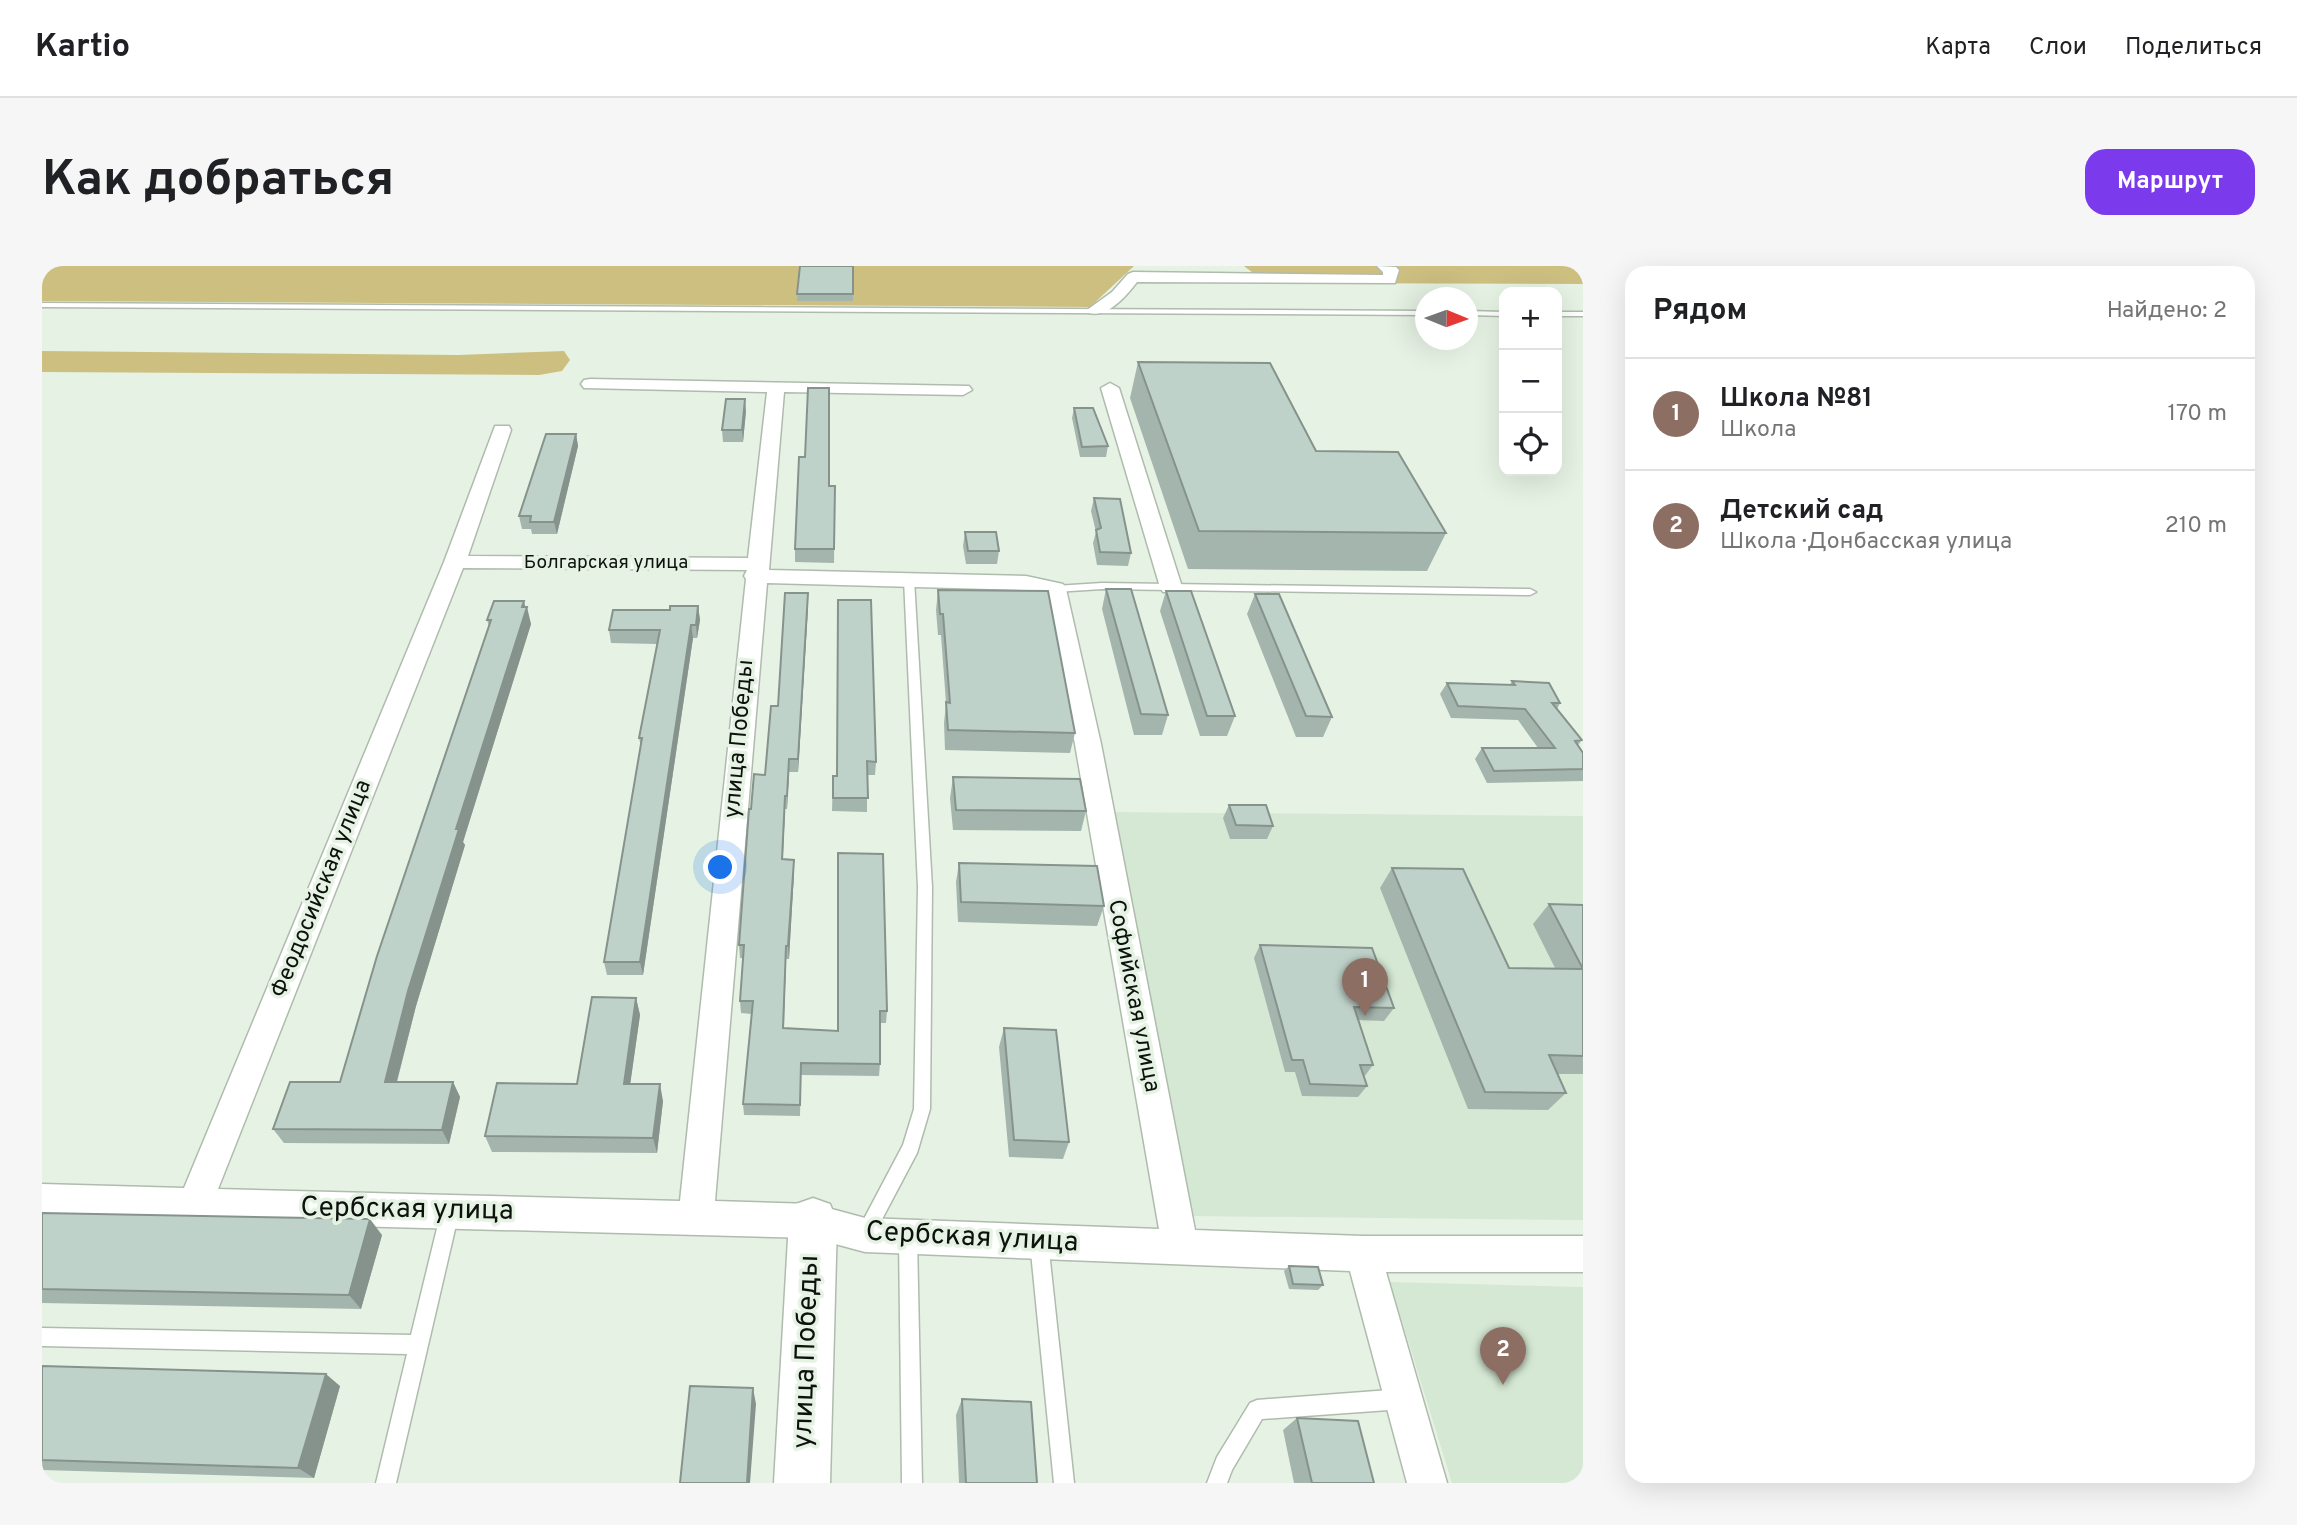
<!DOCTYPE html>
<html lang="ru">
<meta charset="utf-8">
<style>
:root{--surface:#fff;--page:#f6f6f6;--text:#202124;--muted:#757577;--line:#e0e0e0;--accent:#7c3aed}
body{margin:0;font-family:Overpass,sans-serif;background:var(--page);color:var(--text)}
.controls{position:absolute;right:21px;top:21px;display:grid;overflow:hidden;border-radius:14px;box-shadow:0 7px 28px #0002}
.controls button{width:63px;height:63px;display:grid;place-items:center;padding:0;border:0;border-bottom:2px solid var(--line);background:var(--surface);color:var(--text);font:35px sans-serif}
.compass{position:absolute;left:1373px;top:21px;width:63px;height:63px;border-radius:50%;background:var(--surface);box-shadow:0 7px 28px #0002;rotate:91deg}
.you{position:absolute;left:679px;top:602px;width:24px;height:24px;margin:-18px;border:5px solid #fff;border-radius:50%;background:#1a73e8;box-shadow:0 0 0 10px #1a73e833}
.badge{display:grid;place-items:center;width:46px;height:46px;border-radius:50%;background:var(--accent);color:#fff;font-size:23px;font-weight:700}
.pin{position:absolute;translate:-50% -58px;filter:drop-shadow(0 2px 4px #0008)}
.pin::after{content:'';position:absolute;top:37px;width:24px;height:21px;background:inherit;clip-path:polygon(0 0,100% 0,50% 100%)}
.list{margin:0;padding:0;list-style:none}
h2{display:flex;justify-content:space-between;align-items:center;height:91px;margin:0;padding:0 28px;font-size:30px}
h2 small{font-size:23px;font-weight:400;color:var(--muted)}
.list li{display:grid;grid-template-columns:46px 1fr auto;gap:21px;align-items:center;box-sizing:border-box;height:112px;padding:0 28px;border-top:2px solid var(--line)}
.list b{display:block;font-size:26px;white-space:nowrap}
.list p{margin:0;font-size:23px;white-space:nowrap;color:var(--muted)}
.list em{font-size:23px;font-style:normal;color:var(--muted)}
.icon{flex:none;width:38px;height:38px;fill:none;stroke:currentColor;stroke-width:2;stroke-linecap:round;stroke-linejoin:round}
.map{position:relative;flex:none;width:1541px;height:1217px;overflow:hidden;border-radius:21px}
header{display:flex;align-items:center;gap:42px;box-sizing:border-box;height:98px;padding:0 35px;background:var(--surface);border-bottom:2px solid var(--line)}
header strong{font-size:33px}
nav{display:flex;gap:38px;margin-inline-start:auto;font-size:24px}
.intro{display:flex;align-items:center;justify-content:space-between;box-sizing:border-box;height:168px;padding:0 42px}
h1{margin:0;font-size:49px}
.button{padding:18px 32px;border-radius:21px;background:var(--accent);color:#fff;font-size:24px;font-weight:700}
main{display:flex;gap:42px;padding:0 42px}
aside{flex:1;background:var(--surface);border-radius:21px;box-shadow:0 7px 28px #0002}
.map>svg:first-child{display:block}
.built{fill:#d5e8d3}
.green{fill:#cdbf80}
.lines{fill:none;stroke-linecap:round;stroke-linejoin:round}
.lane-casing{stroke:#afbcad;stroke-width:3}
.street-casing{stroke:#afbcad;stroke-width:3}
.secondary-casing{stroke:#afbcad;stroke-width:3}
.lane{fill:#fff;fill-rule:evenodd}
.street{fill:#fff;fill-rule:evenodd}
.secondary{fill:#fff;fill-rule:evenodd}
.wall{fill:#a4b5ad}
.shaded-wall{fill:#86938d}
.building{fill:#bfd2c9;stroke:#86938d;stroke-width:2}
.labels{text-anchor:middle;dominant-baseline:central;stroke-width:7;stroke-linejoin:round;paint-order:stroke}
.far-street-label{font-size:19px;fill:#0d120d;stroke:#e6f3e4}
.street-label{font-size:23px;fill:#0d120d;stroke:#e6f3e4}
.near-street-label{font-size:28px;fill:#0d120d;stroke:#e6f3e4}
</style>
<header>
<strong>Kartio</strong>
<nav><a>Карта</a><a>Слои</a><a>Поделиться</a></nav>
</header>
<div class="intro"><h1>Как добраться</h1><a class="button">Маршрут</a></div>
<main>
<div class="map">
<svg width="1541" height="1217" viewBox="0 0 1541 1217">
<rect width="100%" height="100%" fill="#e6f3e4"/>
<path class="built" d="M1067 546 1541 550V954L1141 950Z
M1348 1016 1541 1021V1217H1410Z"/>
<path class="green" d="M0 0H1092L1048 41 0 35Z
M1202 0H1541V18L1224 17Z
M0 85 416 89 522 85 528 94 520 105 497 109 0 106Z"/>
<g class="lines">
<g class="lane-casing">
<path id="lane" d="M0 37 1384 45V49L0 41Z
M1426 45 1462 46V50L1426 49Z
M1515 46H1541V50H1515Z
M867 310 872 313 890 621 888 843 875 887 829 974 823 977 817 974 814 968 861 879 872 843 876 621 862 313Z
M1060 317 1488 323 1494 326 1488 329 1060 323 1013 326 1008 323 1013 320Z
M408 938 414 940 417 946 354 1217H334L365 1088 0 1080V1062L369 1069 399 946 402 940Z
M866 962 872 965 875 971 880 1217H860L857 971 860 965Z
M997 967 1003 970 1006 976 1032 1217H1012L988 976 991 970Z
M1361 1123 1368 1126 1371 1133 1368 1140 1361 1143 1220 1153 1190 1204 1185 1217H1165L1175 1191 1208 1137 1215 1134Z"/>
</g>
<g class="street-casing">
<path id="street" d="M1335 0 1354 1 1357 4 1353 17 1095 16C1085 29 1066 52 1047 47L1045 44 1070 26 1086 8 1091 6 1341 9V6Z
M548 113 927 120 930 124 921 129 742 126 727 304 984 310 1021 318 1024 323 1059 478 1153 964 1321 970H1541V1006H1344L1405 1217H1365L1308 1005 823 986 771 972 0 952V918L142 922 402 296 453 160H467L469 164 426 290 706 292 725 126 542 122 539 118 542 114ZM421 302 705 304 702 310 704 313 638 935 176 923ZM725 317 984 324 1003 327 1033 478 1117 963 823 952 771 938 673 935Z
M1068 117 1077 122 1140 321 1137 326H1121L1118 321 1059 122Z"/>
</g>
<g class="secondary-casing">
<path id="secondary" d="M771 932 788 938 795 955 788 1217H732L747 955 754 938Z"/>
</g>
<use href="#lane" class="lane"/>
<use href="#street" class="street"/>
<use href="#secondary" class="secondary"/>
</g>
<path class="wall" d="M752 0H811V35H755L758 0Z
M1096 96 1404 267 1385 305 1146 303 1088 132Z
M1032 142 1066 180 1064 191H1038L1030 152Z
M704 145 701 176H681L680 164Z
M534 168 536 180 515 268H490L489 263H480L477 250Z
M787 220H793L792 297 753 296V283Z
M1052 232 1089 287 1086 300 1055 299 1051 277 1054 266 1049 245Z
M923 266 957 285 955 298H924L921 280Z
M1064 323 1126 449 1120 469H1092L1060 343Z
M896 324 1033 467 1028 487 903 484 902 457 904 437 899 369H896L894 344Z
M1124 325 1193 450 1185 470H1158L1118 345Z
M1213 328 1290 451 1281 471H1254L1205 348Z
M829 334 834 496 833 509H825V546L790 545 791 510H794Z
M656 340 658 354 655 372H651L601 709H565L562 696 599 481 597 472 615 378 569 377 567 364Z
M483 341 489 358 421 576 423 579 374 740 355 816H411L418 831 407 878 242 877 231 863 298 816 447 360 445 354Z
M766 341 756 506H747L745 543H743L741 593 752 594V607L747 693H744L742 762 796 765V587L845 745 844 757H838V798L837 810 759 809 758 850 702 849 701 838 710 748 699 747 698 735 701 692H698L697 679 709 543 723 509 736 440Z
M1470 415 1518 437 1515 443 1540 474 1536 479 1541 487V515L1445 517 1433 493 1440 482H1496L1476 454 1409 452 1398 428 1405 417 1468 419Z
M911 511 1044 545 1039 565 911 564 908 532Z
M1187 539 1231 560 1225 573H1188L1181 552Z
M917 597 1062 640 1055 660 916 656 914 616Z
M1350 602 1467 702H1513L1491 658 1507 638 1541 639V808H1515L1524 827 1506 844 1426 843 1338 622Z
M1218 679 1352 742 1342 755 1316 754 1331 799 1322 811 1325 820 1316 831 1260 830 1253 806H1243L1212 692Z
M594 732 598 749 588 818 621 835 615 887 450 886 443 870 535 818Z
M962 762 1027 876 1021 893 967 891 957 781Z
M0 947 340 969 319 1043 0 1037Z
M1247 1000 1281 1019 1276 1024 1247 1023 1242 1005Z
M0 1100 298 1120 272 1212 0 1204Z
M920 1133 995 1217H917L914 1149Z
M1255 1152 1332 1217H1252L1241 1164Z"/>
<path class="shaded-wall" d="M703 133 704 145 701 176 700 164Z
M534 168 536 180 515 268 512 256Z
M766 327V341L756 506V493Z
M482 335 484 344 485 341 489 358 421 576 423 579 374 740 351 830 343 816 366 725Z
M656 340 658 354 655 372 654 359Z
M649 359 651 372 601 709 598 696Z
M747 493V506L745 543V530Z
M743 530V543L740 607V593Z
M752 594V607L747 693 746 680Z
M744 680V693L741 774V762Z
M594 732 598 749 586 834 582 818Z
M411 816 418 831 407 878 400 864Z
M618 818 621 835 615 887 611 872Z
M328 953 340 969 319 1043 307 1029Z
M284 1108 298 1120 272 1212 256 1202Z
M711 1122 714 1138 708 1217H705Z"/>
<path class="building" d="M758 0H811V28H755Z
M1096 96 1228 97 1274 185 1356 186 1404 267 1157 265Z
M766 122H787V220H793L792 283H753L757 191H763Z
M684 133H703L700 164H680Z
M1032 142H1051L1066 180 1040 181Z
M504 168H534L512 256H488L489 250H477Z
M1052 232 1078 233 1089 287 1058 286 1054 264 1059 262Z
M923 266H954L957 285H926Z
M1064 323H1089L1126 449 1099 448Z
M896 324 1006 325 1033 467 906 464 904 436 908 437 901 348H898Z
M1124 325H1149L1193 450H1165Z
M743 327H766L756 493H747L745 530H743L740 593 752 594 746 680H744L741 762 796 765V587L841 588 845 745H838V798L759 797 758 839 701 838 711 735H698L702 679H697L707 543H709L712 508 723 509 729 440H736Z
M1213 328H1237L1290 451 1264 450Z
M796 334H829L834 496 825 495 826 532H791V510H795Z
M452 335H482L480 341H485L414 563H417L366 725 343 816H411L400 864 231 863 248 816H298L335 690 449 354H445Z
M628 340H656L654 359H649L598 696H562L600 472H597L618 364H567L571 344H628Z
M1470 415 1507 417 1518 437H1510L1540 474 1533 475 1541 487V503L1452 505 1440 482H1513L1483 443 1416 440 1405 417 1473 419Z
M911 511 1038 513 1044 545 914 544Z
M1187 539H1224L1231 560 1194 559Z
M917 597 1055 600 1062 640 919 636Z
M1350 602 1421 603 1467 702 1541 703 1507 638 1541 639V790L1507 789 1524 827 1443 826Z
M1218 679 1330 682 1352 742 1312 741 1331 799H1318L1325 820 1268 818 1261 794H1250Z
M550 731 594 732 582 818H618L611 872 443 870 455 817 535 818Z
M962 762 1014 764 1027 876 972 874Z
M0 947 328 953 307 1029 0 1023Z
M1247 1000 1276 1001 1281 1019 1251 1018Z
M0 1100 284 1108 256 1202 0 1194Z
M648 1120 711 1122 705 1217H638Z
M920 1133 989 1136 995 1217H924Z
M1255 1152 1316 1155 1332 1217H1270Z"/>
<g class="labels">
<g class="far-street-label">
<text x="564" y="297">Болгарская улица</text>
</g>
<g class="street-label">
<text transform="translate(698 473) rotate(-85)">улица Победы</text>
<text transform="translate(280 623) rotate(-68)">Феодосийская улица</text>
<text transform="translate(1091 730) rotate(79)">Софийская улица</text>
</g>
<g class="near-street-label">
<text transform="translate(365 944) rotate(1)">Сербская улица</text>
<text transform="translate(930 972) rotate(3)">Сербская улица</text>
<text transform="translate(765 1086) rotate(-88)">улица Победы</text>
</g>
</g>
</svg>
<div class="controls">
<button>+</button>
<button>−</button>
<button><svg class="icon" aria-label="locate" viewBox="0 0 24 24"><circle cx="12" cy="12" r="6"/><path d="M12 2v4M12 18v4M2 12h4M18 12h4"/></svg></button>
</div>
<svg class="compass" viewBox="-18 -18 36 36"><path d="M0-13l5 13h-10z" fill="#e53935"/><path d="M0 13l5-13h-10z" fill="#757577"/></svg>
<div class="you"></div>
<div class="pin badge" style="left:1323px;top:750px;background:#8d6e63">1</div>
<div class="pin badge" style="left:1461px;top:1119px;background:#8d6e63">2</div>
</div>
<aside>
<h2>Рядом<small>Найдено: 2</small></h2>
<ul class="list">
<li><span class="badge" style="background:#8d6e63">1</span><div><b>Школа №81</b><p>Школа</p></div><em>170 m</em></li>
<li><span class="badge" style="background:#8d6e63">2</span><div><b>Детский сад</b><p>Школа · Донбасская улица</p></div><em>210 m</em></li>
</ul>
</aside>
</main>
